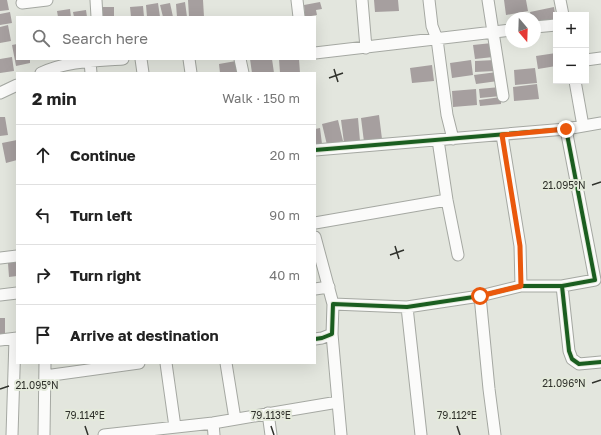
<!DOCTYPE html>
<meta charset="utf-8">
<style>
:root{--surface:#fff;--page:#f2f2f2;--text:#222;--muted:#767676;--line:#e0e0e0}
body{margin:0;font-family:"Golos Text",sans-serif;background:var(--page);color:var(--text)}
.controls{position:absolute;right:12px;top:12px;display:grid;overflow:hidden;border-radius:0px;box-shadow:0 4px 16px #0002}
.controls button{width:36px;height:36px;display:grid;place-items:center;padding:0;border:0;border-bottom:1px solid var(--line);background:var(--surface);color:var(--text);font:20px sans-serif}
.compass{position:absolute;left:505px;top:12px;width:36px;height:36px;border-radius:50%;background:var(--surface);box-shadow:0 4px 16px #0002;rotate:161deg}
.stop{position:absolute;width:12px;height:12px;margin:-9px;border:3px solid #ea580c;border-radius:50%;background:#fff}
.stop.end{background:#ea580c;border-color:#fff;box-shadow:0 1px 4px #0008}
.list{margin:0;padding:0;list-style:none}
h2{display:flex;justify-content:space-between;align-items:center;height:52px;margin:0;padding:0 16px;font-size:17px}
h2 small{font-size:13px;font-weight:400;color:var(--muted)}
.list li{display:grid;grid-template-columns:26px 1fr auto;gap:12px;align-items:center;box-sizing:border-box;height:60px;padding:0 16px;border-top:1px solid var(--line)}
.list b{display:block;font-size:15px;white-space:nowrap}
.list em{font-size:13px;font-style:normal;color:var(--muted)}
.icon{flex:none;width:22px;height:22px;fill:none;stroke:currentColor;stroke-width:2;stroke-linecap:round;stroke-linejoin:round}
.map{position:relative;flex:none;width:601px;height:435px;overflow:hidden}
.search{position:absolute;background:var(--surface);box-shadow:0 4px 16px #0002;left:16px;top:16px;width:300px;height:44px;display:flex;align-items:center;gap:10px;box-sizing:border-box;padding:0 14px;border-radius:0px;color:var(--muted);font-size:15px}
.panel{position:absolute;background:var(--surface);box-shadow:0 4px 16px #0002;left:16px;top:72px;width:300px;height:292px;border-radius:0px}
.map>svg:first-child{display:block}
.building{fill:#a69f9f}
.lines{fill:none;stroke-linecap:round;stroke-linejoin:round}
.street-casing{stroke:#a5a8a2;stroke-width:13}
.street{stroke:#fbfbfa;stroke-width:11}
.cycleway-casing{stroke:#e4eadb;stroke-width:6}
.cycleway{stroke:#1b5e20;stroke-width:4}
.route{stroke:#ea580c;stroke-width:5}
.ticks{fill:none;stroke:#30322c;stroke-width:1.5}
.ticks-label{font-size:10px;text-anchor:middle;fill:#30322c;stroke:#e4eadb;stroke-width:4;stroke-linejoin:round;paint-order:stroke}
</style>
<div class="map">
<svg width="601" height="435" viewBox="0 0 601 435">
<rect width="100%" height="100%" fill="#e3e6de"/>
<path class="building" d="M0 0H7L9 10 0 11Z
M188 0H203L204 17H189Z
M374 0H398L399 11 375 12Z
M504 0H526L528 11 506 15Z
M185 2 187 17H177L176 4Z
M320 2 322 9 316 10 317 15 305 17 304 5Z
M158 3 160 17H147L146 5Z
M170 3 173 17H163L160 5Z
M143 6 144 17H131L130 7Z
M101 7H114V17H102Z
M554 7 556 20 535 25V18H531L530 12Z
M70 9 71 17H58L57 11Z
M86 10 87 17H74L73 12Z
M10 12 12 23 0 25V14Z
M8 25 11 41 0 43V27Z
M492 43 493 57 475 59 473 45Z
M17 44V59H30V63L16 66 12 45Z
M556 53V66L538 69 536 56Z
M12 57 14 71 0 73V59Z
M250 59H272L274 73H252Z
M279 59H299L300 73H280Z
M471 60 473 75 452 78 450 63Z
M495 60V71L475 72V61Z
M236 61 238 73H220L219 64Z
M432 65 434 81 412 83 410 68Z
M535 68 537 83 515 85 514 70Z
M497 72 498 81 476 84 474 75Z
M537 84 539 99 514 101 513 87Z
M500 87 501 96 480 98 479 89Z
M476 89 477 105 453 107 452 91Z
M501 97V104L480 106 479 100Z
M379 115 382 139 364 142 361 118Z
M0 117H5L8 135 0 136Z
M358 118 360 141 344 143 341 120Z
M338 120 343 141 327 145 322 124Z
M320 128 322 144 315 145V129Z
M17 140V160L6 163 2 143Z
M17 262V276L9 277 8 263Z
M0 318H5V334L0 335Z"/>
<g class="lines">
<g class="street-casing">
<path id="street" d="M96 0 97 17
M297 0 299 17
M362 0 366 48
M429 0 432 26 437 39 447 115 453 139
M488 0 503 96
M560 0 563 15
M22 3 47 0
M535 27 556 25
M315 53 511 30
M141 59 143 73
M189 59 191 73
M240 59 243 73
M586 60 601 58
M90 62 91 73
M41 73C66 61 96 61 123 59
M575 81 583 126
M0 93 17 85
M566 129 601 123
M502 135 520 246 521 286
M438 140 447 200 458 255
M315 150 566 129 595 280 562 286
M315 223 447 200
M315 237 333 304
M0 258 17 256
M315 289 329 287
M0 295 17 293
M480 296 489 389 495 435
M407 307 421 435
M315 339 322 338 332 334 333 304 407 307 480 296 521 286H562L569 351 572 359 579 364 601 362
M0 340 17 338
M166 363 175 427
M226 363 235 419
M45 376 139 363
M338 402 341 435
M268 413 271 435
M213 423 214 435
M12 435 15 339
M44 435 45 363
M104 435 213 423 338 402 332 334"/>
</g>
<use href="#street" class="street"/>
<g class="cycleway-casing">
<path id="cycleway" d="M315 150 566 129 595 280 562 286
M315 339 322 338 332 334 333 304 407 307 480 296 521 286H562L569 351 572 359 579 364 601 362"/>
</g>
<use href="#cycleway" class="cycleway"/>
</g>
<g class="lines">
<path class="route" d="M480 296 521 286 520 246 502 135 566 129"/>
</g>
<path class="ticks" d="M334 69 338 82M329 78 343 73M592 185 601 182M395 246 399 259M390 255 404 250M592 383 601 380M0 389 9 386M85 426 88 435M271 426 274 435M457 426 460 435"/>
<g class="ticks-label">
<text x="564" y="189">21.095°N</text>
<text x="564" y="387">21.096°N</text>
<text x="37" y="389">21.095°N</text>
<text x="85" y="419">79.114°E</text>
<text x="271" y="419">79.113°E</text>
<text x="457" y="419">79.112°E</text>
</g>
</svg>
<div class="controls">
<button>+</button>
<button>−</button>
</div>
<svg class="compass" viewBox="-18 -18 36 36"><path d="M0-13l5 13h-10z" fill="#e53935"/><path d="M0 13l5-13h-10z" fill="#767676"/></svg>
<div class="stop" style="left:480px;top:296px"></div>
<div class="stop end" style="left:566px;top:129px"></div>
<div class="search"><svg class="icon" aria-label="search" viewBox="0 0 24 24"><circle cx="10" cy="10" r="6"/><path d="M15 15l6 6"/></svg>Search here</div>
<section class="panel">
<h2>2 min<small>Walk · 150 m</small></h2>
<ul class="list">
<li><svg class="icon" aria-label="ahead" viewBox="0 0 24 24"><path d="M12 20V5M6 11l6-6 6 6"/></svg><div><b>Continue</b></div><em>20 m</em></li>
<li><svg class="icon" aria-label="left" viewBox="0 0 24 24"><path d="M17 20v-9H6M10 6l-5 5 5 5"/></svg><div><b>Turn left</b></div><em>90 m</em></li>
<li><svg class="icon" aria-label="right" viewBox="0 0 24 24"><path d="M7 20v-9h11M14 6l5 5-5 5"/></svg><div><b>Turn right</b></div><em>40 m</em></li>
<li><svg class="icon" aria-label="arrive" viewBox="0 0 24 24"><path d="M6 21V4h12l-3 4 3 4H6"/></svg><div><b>Arrive at destination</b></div></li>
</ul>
</section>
</div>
